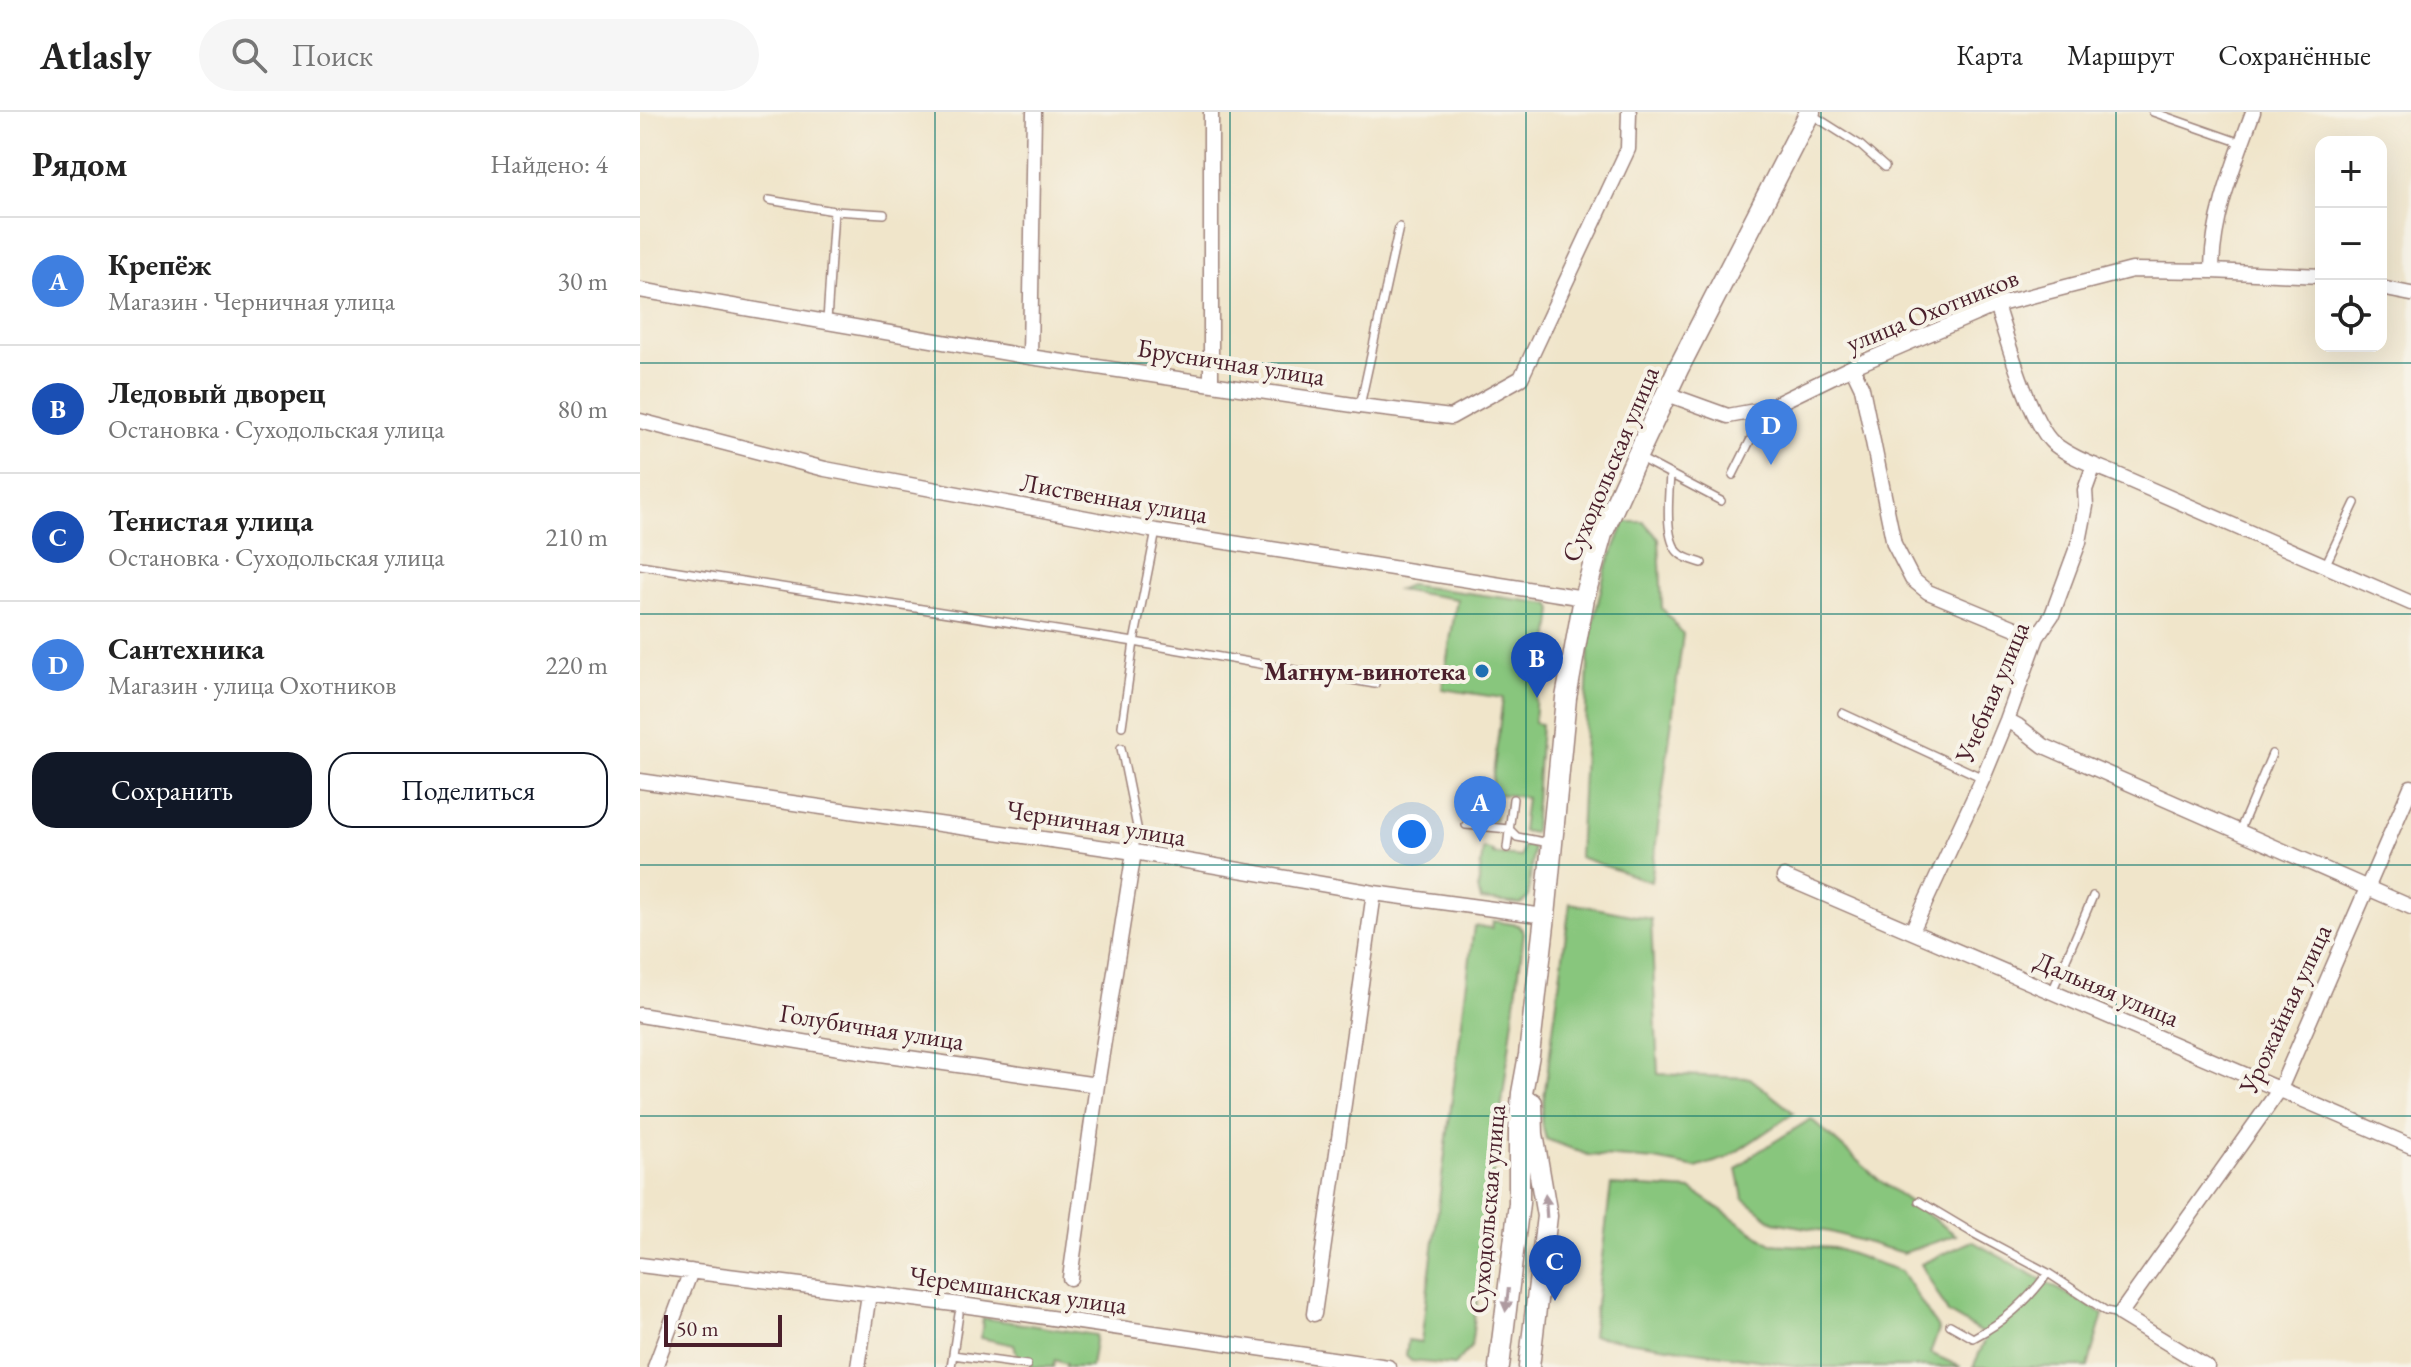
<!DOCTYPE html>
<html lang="ru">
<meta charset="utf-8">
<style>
:root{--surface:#fff;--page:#f6f6f6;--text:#222;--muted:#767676;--line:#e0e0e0;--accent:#111827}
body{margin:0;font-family:"EB Garamond",serif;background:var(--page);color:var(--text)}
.controls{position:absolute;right:24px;top:24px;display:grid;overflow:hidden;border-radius:16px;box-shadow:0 8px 32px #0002}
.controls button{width:72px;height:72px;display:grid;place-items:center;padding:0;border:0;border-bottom:2px solid var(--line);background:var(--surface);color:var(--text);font:40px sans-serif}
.scale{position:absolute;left:24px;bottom:20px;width:118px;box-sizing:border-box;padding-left:8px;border:4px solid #4a1f2b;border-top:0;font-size:22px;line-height:28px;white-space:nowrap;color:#4a1f2b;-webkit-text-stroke:6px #f7f3e8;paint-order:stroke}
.you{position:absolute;left:772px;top:722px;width:28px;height:28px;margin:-20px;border:6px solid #fff;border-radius:50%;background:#1a73e8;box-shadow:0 0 0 12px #1a73e833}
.badge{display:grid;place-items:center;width:52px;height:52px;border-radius:50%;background:var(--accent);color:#fff;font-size:26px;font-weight:700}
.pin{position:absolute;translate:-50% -66px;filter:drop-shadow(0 2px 4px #0008)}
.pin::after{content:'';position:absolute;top:42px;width:28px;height:24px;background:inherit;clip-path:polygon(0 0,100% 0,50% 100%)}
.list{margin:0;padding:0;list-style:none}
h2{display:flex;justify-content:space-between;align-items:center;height:104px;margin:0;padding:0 32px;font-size:34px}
h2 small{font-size:26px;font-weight:400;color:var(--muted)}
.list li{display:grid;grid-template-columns:52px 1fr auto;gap:24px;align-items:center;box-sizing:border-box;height:128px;padding:0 32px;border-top:2px solid var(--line)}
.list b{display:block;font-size:30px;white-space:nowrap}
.list p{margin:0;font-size:26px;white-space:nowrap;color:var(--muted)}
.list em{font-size:26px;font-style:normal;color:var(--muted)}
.actions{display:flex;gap:16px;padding:24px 32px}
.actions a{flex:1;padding:18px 0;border:2px solid var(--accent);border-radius:24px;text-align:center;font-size:28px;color:var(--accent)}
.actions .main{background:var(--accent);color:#fff}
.icon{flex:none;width:44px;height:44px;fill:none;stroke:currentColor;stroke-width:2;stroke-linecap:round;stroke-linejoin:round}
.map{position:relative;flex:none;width:1771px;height:1255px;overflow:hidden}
header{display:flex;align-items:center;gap:48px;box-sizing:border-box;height:112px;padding:0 40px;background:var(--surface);border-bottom:2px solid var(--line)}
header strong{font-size:38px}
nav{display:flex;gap:44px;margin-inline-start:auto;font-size:28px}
.search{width:560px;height:72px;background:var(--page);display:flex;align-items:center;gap:20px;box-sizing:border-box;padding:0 28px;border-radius:44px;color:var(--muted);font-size:30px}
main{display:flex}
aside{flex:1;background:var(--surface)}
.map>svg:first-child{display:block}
.green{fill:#88c67d;stroke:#697254;stroke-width:2}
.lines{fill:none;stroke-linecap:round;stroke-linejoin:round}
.lane-casing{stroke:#9d827a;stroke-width:10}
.street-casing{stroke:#9d827a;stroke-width:17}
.secondary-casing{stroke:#9d827a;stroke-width:23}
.lane{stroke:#fff;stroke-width:7}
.street{stroke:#fff;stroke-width:14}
.secondary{stroke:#fff;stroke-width:20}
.oneway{fill:#ae9aa0}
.grid{fill:none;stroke:#0f766e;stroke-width:2;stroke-opacity:0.55}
.poi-dot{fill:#1f6fb2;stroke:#f7f3e8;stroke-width:3}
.labels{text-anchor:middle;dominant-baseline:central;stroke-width:8;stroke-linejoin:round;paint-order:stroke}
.street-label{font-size:26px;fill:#4a1f2b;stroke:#f7f3e8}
.poi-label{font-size:26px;font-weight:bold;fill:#4a1f2b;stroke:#f7f3e8;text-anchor:end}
</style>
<header>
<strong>Atlasly</strong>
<div class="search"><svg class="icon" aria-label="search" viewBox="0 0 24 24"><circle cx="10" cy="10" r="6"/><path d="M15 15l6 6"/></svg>Поиск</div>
<nav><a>Карта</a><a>Маршрут</a><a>Сохранённые</a></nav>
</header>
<main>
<aside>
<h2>Рядом<small>Найдено: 4</small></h2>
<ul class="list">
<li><span class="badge" style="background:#3f7fe0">A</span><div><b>Крепёж</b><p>Магазин · Черничная улица</p></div><em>30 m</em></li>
<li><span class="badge" style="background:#1a4fb4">B</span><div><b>Ледовый дворец</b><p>Остановка · Суходольская улица</p></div><em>80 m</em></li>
<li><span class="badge" style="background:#1a4fb4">C</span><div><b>Тенистая улица</b><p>Остановка · Суходольская улица</p></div><em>210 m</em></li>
<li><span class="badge" style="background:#3f7fe0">D</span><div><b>Сантехника</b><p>Магазин · улица Охотников</p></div><em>220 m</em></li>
</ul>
<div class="actions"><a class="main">Сохранить</a><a>Поделиться</a></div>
</aside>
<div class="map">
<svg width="1771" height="1255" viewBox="0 0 1771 1255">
<rect width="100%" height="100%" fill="#f7f3e8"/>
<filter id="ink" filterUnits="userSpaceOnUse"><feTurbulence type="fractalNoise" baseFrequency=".0125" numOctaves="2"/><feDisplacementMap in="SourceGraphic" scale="16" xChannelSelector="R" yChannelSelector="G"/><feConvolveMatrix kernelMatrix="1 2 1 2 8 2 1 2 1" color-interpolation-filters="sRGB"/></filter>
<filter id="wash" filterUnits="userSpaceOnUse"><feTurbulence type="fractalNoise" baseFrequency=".006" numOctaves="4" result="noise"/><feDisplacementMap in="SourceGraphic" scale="32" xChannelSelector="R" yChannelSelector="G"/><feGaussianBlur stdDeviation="1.8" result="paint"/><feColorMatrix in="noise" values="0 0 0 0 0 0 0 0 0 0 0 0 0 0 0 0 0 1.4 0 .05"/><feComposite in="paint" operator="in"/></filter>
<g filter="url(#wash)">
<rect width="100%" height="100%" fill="#f0e5ca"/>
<path class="green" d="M985 410H1004L1019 427 1022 496 1043 522 1011 770 939 745 949 532 965 459Z
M769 473 910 492 913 497 905 566 897 565 894 611 901 612 894 721 882 719 886 685 858 682 855 708 847 709 863 586 802 577 817 487 757 478Z
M883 734H891L893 738 888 786 881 792 841 788 838 777 843 736 853 739V742L881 745Z
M930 791 1011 807 1018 962 1110 966 1154 1001 1087 1046 1056 1056 1015 1048 948 1043 906 1027 901 1008Z
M853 809 878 813 884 820 831 1235 814 1253 771 1249 766 1243 768 1228 781 1230 834 814 852 816Z
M1171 1007 1239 1068 1316 1123 1263 1141 1190 1120 1134 1110 1103 1086 1097 1057 1113 1043Z
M971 1073 1052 1078 1131 1132 1194 1136 1261 1159 1299 1218 1290 1241 1321 1255H1165L952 1224Z
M1332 1129 1463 1202 1448 1255H1333L1347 1224 1308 1201 1281 1152Z
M343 1206 456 1223 451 1255H426V1252L415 1248 413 1255H390L391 1247 378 1246 374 1233 341 1226Z"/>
</g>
<g filter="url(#ink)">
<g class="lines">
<g class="lane-casing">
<path id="lane" d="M1513 0 1601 31
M1171 2 1220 33 1245 55
M129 88 194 99 244 102
M187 209 194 99
M720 294 759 115
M998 345 1081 389
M1030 362C1029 383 1024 425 1038 440 1044 447 1054 448 1062 451
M1093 363 1126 297
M0 453 494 530 735 572
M1685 454 1715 391
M1202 601 1343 666
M482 614 494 530 516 419
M481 636 497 715 494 740
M826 713 869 717 877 725 910 731
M1599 720 1632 642
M867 736 873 687
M1412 880 1453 784
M1279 1089 1331 1120 1408 1161 1466 1199 1480 1202
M1310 1213 1333 1226C1365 1209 1386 1191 1408 1161
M313 1243 387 1253
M311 1255 319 1202"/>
</g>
<g class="street-casing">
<path id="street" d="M571 0V270
M1572 159C1572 105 1595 50 1613 0
M1741 176 1771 182
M0 178 390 245 720 294 811 305 881 266 988 37 989 0
M1356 193C1366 224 1391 312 1413 331 1433 347 1457 354 1480 364L1771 491
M390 245 394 0
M1212 255 1222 276 1254 432 1272 467 1288 480 1397 525
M1027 282 1088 304 1126 297 1212 255 1356 193 1492 158 1572 159 1681 164
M0 309 185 357 516 419 944 486
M1367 608 1378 614 1404 634 1771 795
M0 669 494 740 734 781 905 804
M1144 765 1771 1034
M1272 819 1343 666 1367 608 1397 525 1412 503 1439 430 1446 394 1445 378 1454 353
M0 903 206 937 457 973
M0 1153 322 1193 748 1255
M430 1166 457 973 494 740
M674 1202 734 781
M15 1255 51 1159
M218 1255 229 1182
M1567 1255 1480 1202 1640 977 1771 675"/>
</g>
<g class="secondary-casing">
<path id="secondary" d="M859 1255 879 1091V1019L882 981 889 943 905 804 926 586 944 486 962 422 997 344 1038 257 1170 0
M889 1255 907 1104 893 1022 892 991"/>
</g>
<use href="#lane" class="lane"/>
<use href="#street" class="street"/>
<use href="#secondary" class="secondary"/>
</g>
<defs><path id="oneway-solid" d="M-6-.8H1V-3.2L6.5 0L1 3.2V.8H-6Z" transform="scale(2)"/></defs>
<g class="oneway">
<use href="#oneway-solid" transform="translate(906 1094) rotate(-94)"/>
<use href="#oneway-solid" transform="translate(867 1188) rotate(97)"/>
</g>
</g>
<path class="grid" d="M295 0V1255M590 0V1255M886 0V1255M1181 0V1255M1476 0V1255M0 251H1771M0 502H1771M0 753H1771M0 1004H1771"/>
<circle class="poi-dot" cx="842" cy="559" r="8"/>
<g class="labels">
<g class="street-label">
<text transform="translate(1292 198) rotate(-22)">улица Охотников</text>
<text transform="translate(591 250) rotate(9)">Брусничная улица</text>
<text transform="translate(970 352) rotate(-67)">Суходольская улица</text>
<text transform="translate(474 386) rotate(10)">Лиственная улица</text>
<text transform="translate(1352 580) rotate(-67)">Учебная улица</text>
<text transform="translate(456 711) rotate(9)">Черничная улица</text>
<text transform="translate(1467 877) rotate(23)">Дальняя улица</text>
<text transform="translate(1645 897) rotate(-65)">Урожайная улица</text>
<text transform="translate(232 915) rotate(9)">Голубичная улица</text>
<text transform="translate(847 1097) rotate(-85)">Суходольская улица</text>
<text transform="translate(378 1178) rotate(8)">Черемшанская улица</text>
</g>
<g class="poi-label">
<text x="826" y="559">Магнум-винотека</text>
</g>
</g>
</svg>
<div class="controls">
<button>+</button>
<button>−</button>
<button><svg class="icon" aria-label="locate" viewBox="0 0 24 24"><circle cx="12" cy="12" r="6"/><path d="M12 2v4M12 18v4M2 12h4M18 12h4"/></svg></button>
</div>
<div class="scale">50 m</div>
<div class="you"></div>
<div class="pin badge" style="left:840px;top:730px;background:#3f7fe0">A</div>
<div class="pin badge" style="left:897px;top:586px;background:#1a4fb4">B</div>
<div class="pin badge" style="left:915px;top:1189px;background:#1a4fb4">C</div>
<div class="pin badge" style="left:1131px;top:353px;background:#3f7fe0">D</div>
</div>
</main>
